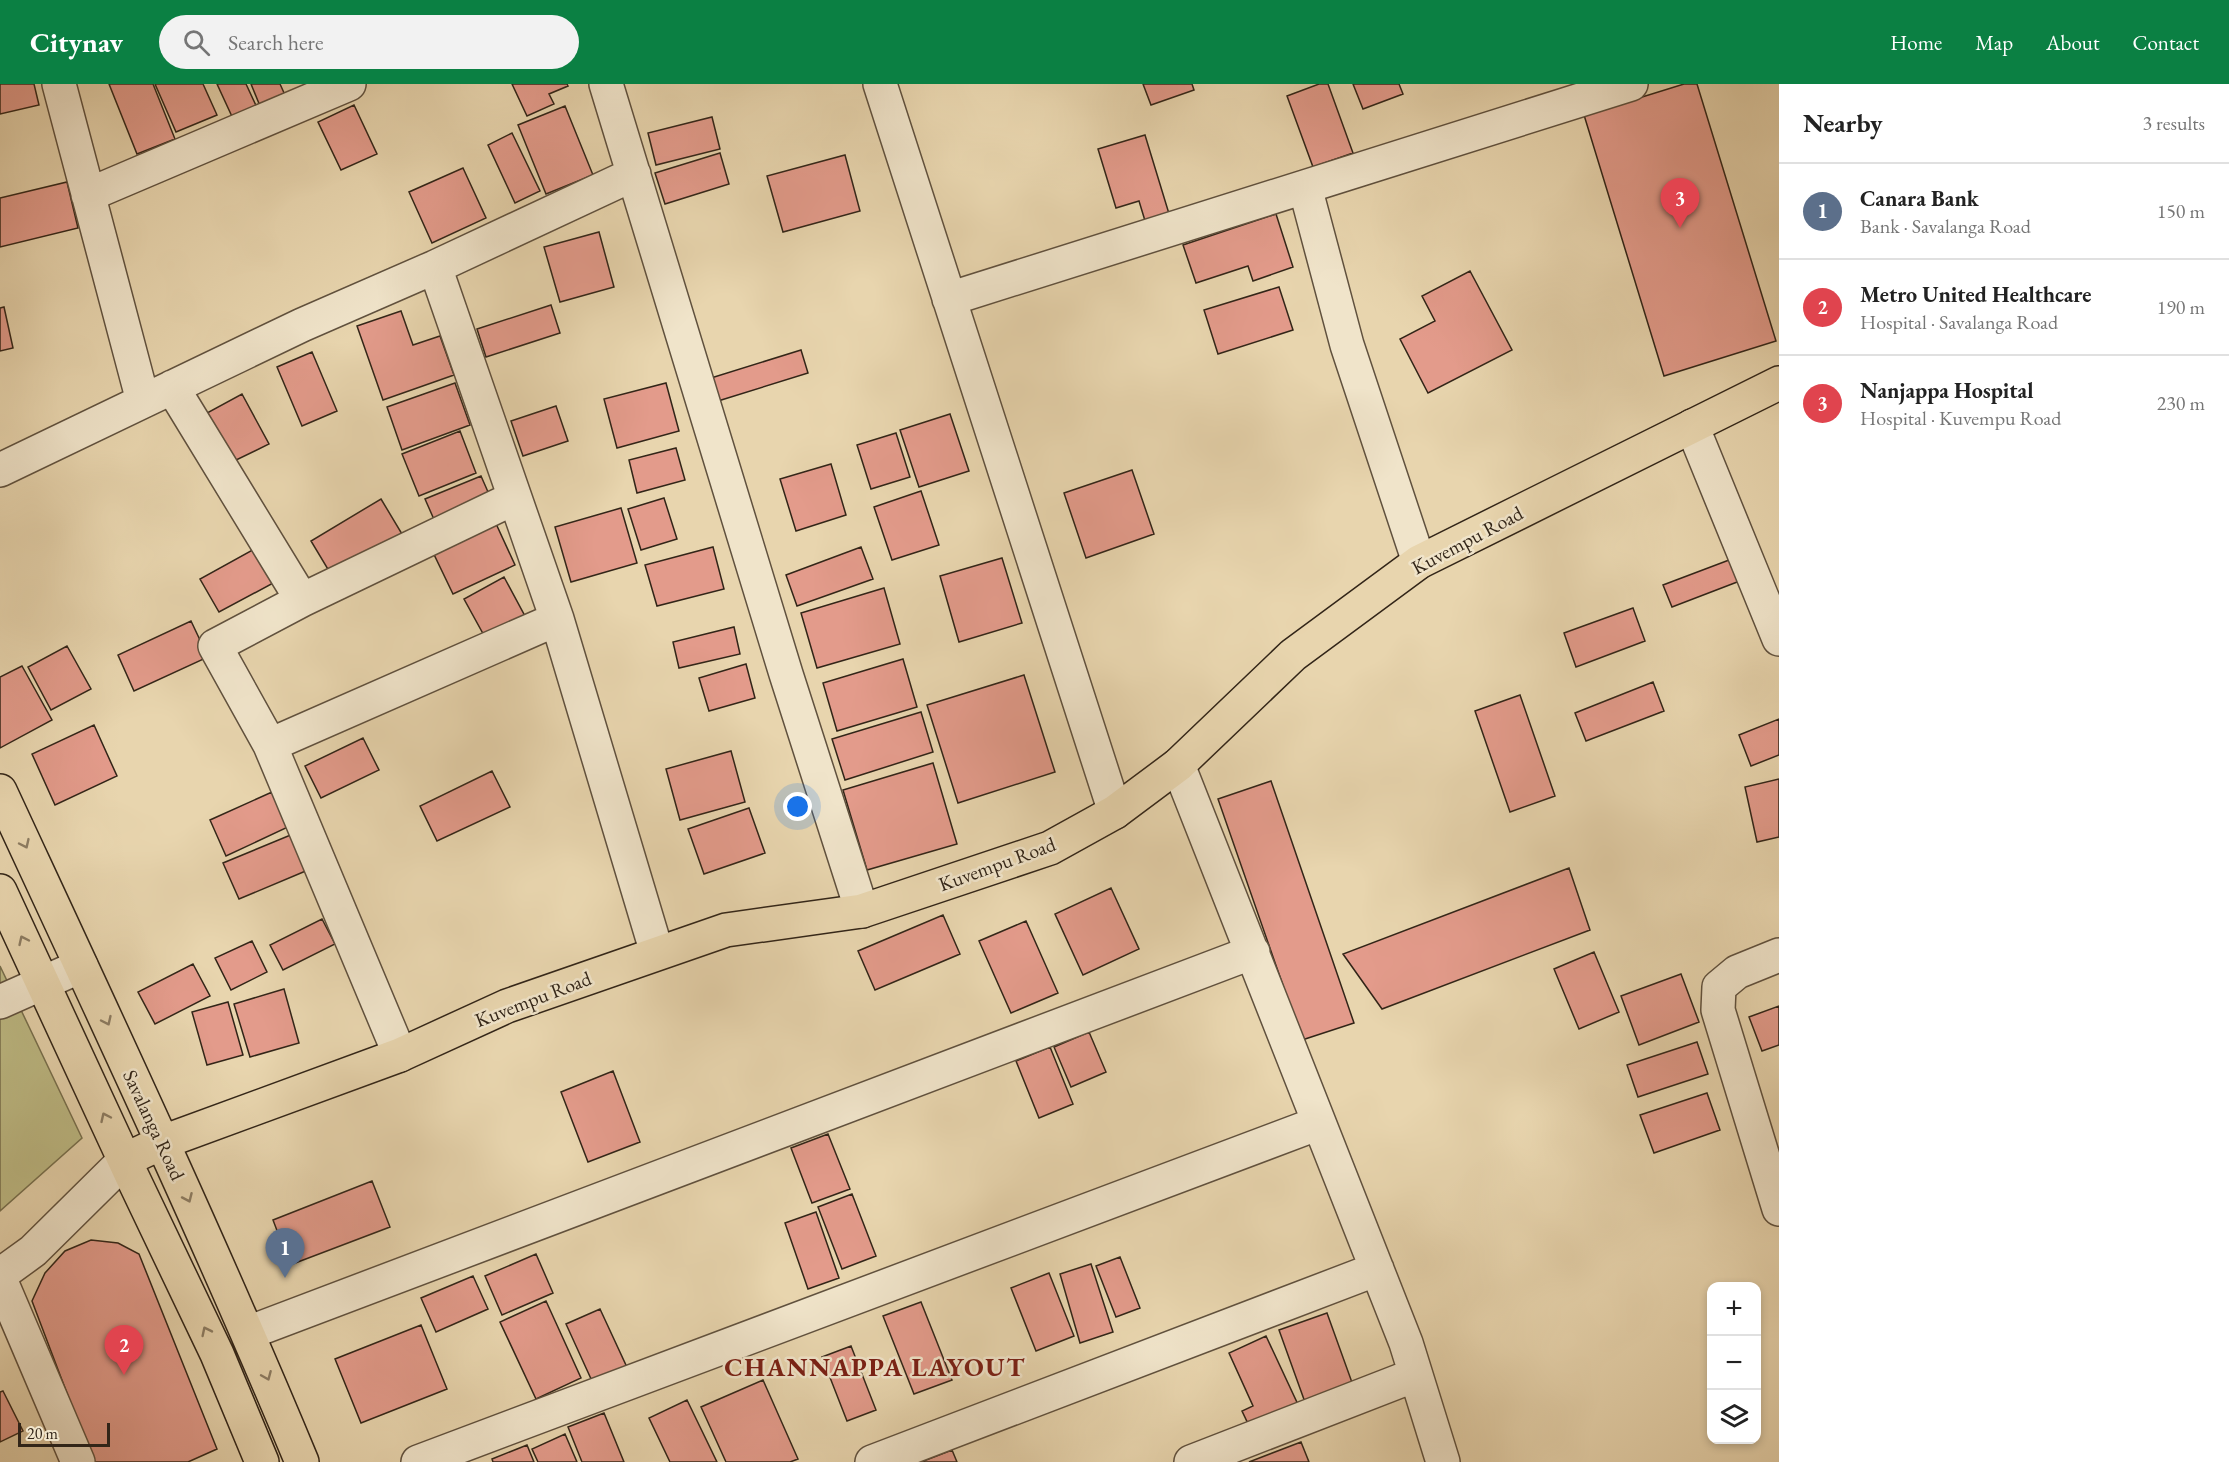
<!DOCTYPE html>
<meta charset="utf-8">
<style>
:root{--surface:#fff;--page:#f2f2f2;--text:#222;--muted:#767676;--line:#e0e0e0;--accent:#0b8043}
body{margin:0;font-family:"EB Garamond",serif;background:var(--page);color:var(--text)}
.controls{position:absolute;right:18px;bottom:18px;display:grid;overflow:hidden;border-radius:12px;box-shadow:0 3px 9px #0003}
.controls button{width:54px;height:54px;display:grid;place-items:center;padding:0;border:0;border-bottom:2px solid var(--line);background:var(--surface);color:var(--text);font:30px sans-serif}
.scale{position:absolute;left:18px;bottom:15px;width:92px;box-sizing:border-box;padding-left:6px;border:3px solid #322518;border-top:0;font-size:16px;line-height:21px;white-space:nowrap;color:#322518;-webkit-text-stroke:4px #f0e4ca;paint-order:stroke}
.you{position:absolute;left:798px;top:723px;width:21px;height:21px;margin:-15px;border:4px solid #fff;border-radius:50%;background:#1a73e8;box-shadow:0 0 0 9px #1a73e833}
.badge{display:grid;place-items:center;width:39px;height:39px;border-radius:50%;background:var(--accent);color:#fff;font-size:20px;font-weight:700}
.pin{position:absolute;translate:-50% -50px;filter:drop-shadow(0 2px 3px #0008)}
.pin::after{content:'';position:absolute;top:32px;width:21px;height:18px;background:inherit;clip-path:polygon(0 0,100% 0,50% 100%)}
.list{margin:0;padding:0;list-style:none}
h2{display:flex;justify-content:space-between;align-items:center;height:78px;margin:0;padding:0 24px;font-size:26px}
h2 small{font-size:20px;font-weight:400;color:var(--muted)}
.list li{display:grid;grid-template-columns:39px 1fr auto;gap:18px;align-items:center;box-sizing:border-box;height:96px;padding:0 24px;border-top:2px solid var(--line)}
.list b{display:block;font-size:22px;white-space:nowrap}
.list p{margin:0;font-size:20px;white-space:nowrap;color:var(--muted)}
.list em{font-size:20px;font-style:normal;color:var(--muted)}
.icon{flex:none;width:33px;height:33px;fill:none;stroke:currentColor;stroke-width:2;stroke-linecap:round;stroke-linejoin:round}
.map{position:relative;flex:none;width:1779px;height:1378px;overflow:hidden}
header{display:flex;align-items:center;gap:36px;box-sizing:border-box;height:84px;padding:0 30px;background:var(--accent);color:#fff}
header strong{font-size:28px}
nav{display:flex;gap:33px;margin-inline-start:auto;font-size:21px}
.search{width:420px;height:54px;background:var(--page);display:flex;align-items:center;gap:15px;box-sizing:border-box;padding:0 21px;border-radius:33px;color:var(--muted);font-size:22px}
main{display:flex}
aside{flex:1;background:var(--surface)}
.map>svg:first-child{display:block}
.green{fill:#bebb85;stroke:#78704e;stroke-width:1.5}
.building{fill:#e39b8b;stroke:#322518;stroke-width:1.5}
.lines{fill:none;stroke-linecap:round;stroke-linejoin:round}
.minor-casing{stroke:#60513e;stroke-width:36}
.major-casing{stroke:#322518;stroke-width:36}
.minor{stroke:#f0e4ca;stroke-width:33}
.major{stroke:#e8d5ae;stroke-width:33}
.oneway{stroke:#8d7d63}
.labels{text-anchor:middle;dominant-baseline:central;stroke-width:5;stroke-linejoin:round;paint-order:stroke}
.street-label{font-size:20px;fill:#322518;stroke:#f0e4ca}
.district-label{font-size:26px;font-weight:bold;letter-spacing:1.5px;fill:#7a1f14;stroke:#f0e4ca}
</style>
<header>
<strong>Citynav</strong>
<div class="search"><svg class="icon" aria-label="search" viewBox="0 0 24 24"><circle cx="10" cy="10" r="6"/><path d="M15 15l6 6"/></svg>Search here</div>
<nav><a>Home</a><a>Map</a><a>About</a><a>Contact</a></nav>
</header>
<main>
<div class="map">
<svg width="1779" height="1378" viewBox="0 0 1779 1378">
<rect width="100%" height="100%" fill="#e8d5ae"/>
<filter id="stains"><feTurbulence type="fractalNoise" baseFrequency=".00333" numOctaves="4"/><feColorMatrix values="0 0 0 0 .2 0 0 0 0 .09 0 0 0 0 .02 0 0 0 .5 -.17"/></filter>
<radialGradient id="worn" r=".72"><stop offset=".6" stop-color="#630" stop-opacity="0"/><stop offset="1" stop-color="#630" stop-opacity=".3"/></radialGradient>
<path class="green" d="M0 882 82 1054 0 1127Z"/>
<path class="building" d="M0 0H34L39 21 0 30Z
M109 0H153L175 55 137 70Z
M155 0H203L217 31 176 48Z
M217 0H246L259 28 235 39Z
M251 0H280L285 11 260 22Z
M512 0H567L568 2 549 10 554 20 527 32Z
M1143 0H1192L1194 6 1151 21Z
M1319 0H1328L1353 69 1313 83 1287 12Z
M1353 0H1399L1403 10 1363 25Z
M1684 0H1697L1776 257 1664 292 1584 31Z
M354 21 377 70 341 86 318 38Z
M565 22 593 91 546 110 518 41Z
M712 33 720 65 656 81 648 49Z
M512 49 540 107 515 119 488 61Z
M1145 51 1170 133 1146 140 1139 117 1116 124 1098 65Z
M720 69 729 100 665 120 655 89Z
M845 71 860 127 783 148 767 92Z
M463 84 486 134 432 159 409 108Z
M67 98 78 144 0 163V114Z
M1276 130 1293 183 1253 197 1248 182 1196 199 1183 161Z
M599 148 614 203 560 218 544 163Z
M1470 187 1512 266 1428 309 1400 255 1435 237 1422 212Z
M1279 203 1293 246 1218 270 1204 226Z
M551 221 560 249 486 273 477 245Z
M4 223 13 264 0 267V224Z
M401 227 413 261 440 252 454 291 383 316 357 242Z
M801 266 808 289 718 317 711 294Z
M312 268 337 327 302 342 277 283Z
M455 299 470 341 402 366 387 323Z
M666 299 679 347 617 364 604 315Z
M242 310 269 360 232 378 207 329Z
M556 322 568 357 523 372 511 337Z
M950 330 969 387 919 403 900 346Z
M460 347 476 389 419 412 402 370Z
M896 349 910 393 871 405 857 361Z
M676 364 685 396 637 409 629 376Z
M831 380 846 431 796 447 780 395Z
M1132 386 1154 450 1086 474 1064 409Z
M481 392 492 417 436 440 425 415Z
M921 407 939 461 892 476 874 423Z
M664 414 677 455 641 466 628 425Z
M381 415 405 455 335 497 311 457Z
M621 424 637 479 571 498 555 443Z
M492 431 515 481 453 510 429 460Z
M258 463 277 497 219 528 200 495Z
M713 463 724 505 657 522 645 481Z
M861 463 873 495 797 522 786 491Z
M1737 473 1745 495 1672 523 1663 501Z
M1002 474 1022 539 959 558 940 492Z
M504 493 526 534 486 555 464 515Z
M884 504 900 560 817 584 801 529Z
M1633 524 1645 557 1576 583 1564 549Z
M191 537 208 573 134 607 118 571Z
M734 543 740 570 679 584 673 558Z
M67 562 91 605 51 626 28 583Z
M903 575 917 623 837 647 823 599Z
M746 580 755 614 709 627 699 594Z
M22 582 52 636 0 664V593Z
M1024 591 1055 688 958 719 927 621Z
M1653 598 1664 627 1586 657 1575 629Z
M1520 611 1555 712 1510 728 1475 627Z
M921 628 933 668 845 696 832 655Z
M1779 635V671L1751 682 1739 651Z
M94 641 117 692 55 721 32 670Z
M363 654 379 686 321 714 305 682Z
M731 667 745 718 680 736 666 685Z
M933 679 957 760 867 786 843 706Z
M492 687 510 723 437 757 420 722Z
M1779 695V753L1757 758 1745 703Z
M1271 697 1354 939 1302 956 1218 715Z
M272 708 288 743 226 772 210 736Z
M749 724 765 769 704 790 688 745Z
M293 750 308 786 239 815 223 779Z
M1569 784 1590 846 1382 925 1343 870Z
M1111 804 1139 865 1083 891 1055 830Z
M943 831 960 870 875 906 858 867Z
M322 835 335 860 283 886 270 861Z
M1026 837 1058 909 1011 929 979 857Z
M252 857 267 888 231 906 215 874Z
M1594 868 1619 928 1579 945 1554 885Z
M193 880 210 912 155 940 138 908Z
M1681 890 1699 938 1639 961 1621 912Z
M284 905 299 959 250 973 234 920Z
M228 918 243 971 207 981 192 928Z
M1779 922V961L1762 967 1749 933Z
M1089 948 1106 988 1071 1003 1054 963Z
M1697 958 1708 990 1638 1013 1627 981Z
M1050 963 1073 1020 1039 1034 1016 977Z
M613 987 640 1058 588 1078 561 1008Z
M1707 1009 1720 1046 1654 1069 1640 1031Z
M828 1050 850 1105 812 1119 791 1064Z
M372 1097 390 1143 290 1181 273 1136Z
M852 1110 876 1172 842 1185 818 1123Z
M816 1128 839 1194 808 1205 785 1139Z
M91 1156 118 1159 139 1170 217 1365 188 1378H93L32 1217 45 1189 65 1167Z
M536 1170 553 1209 502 1231 485 1192Z
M1120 1173 1140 1224 1116 1233 1096 1182Z
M1091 1180 1113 1248 1080 1259 1060 1190Z
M1049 1189 1074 1252 1036 1267 1011 1204Z
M473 1192 488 1225 436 1248 421 1214Z
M546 1217 581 1294 536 1315 500 1238Z
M921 1218 952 1296 914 1310 883 1232Z
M600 1225 631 1292 597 1308 566 1240Z
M1327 1229 1354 1304 1306 1321 1279 1246Z
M421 1241 447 1305 361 1339 335 1275Z
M1266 1252 1301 1327 1253 1350 1242 1327 1253 1322 1229 1269Z
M851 1262 876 1326 847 1337 822 1273Z
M763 1296 798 1375 790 1378H726L701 1323Z
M3 1307 23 1347 0 1358V1308Z
M687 1316 717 1378H670L649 1334Z
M604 1329 624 1378H582L568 1343Z
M565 1350 577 1378H538L532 1365Z
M1301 1358 1309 1378H1249Z
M527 1361 534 1378H493L492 1375Z
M952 1366 957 1378H921Z"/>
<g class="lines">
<g class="minor-casing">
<path id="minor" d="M59 0 143 317
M606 0 786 590 862 827
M880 0 1115 728
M1305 103 1347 261 1419 478
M88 111 349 0
M435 183 634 90
M949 215 1631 0
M172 303 302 516
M1692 342 1779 555
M0 386 302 241 435 183 557 535 657 869
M270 661 215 562 302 516 514 414
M1178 681 1406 1259 1443 1378
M1779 871 1737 888 1719 903 1718 926 1779 1125
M0 918 81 882
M400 971 270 661 557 535
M0 1191 33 1167 125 1076
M0 1195 78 1378
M248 1249 1253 868
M418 1378 1319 1039
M872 1378 1377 1185
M1191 1378 1415 1291"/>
</g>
<g class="major-casing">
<path id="major" d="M0 707C103 929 208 1152 302 1378
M0 807 131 1090 217 1270 262 1378
M125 1076 163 1058 400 971 507 922 726 846 862 827 1050 764 1115 728 1178 681 1293 571 1419 478 1779 299"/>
</g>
<use href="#minor" class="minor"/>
<use href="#major" class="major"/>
</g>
<defs><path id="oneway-chevron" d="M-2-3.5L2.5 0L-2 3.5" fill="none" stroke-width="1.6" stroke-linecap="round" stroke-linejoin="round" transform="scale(1.5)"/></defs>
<g class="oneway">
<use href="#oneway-chevron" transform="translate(25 760) rotate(65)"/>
<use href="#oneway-chevron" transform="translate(23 856) rotate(-115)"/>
<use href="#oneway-chevron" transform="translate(107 937) rotate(65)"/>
<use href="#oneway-chevron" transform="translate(105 1033) rotate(-115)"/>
<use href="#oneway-chevron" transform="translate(188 1114) rotate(66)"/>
<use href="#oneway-chevron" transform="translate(206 1247) rotate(-116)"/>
<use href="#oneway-chevron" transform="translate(267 1292) rotate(67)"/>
</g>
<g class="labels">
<g class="street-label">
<text transform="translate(1467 456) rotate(-28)">Kuvempu Road</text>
<text transform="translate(997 780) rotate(-20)">Kuvempu Road</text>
<text transform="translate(533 915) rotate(-21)">Kuvempu Road</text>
<text transform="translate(154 1041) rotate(65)">Savalanga Road</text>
</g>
<g class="district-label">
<text x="875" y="1283">CHANNAPPA LAYOUT</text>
</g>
</g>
<rect width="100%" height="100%" filter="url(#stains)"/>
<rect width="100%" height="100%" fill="url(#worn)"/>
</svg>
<div class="controls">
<button>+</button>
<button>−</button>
<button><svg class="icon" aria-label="layers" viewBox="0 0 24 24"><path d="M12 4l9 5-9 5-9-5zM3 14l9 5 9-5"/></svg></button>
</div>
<div class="scale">20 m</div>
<div class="you"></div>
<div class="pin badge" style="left:285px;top:1194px;background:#5c6f8a">1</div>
<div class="pin badge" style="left:124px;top:1291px;background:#e0444e">2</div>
<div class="pin badge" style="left:1680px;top:144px;background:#e0444e">3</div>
</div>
<aside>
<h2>Nearby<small>3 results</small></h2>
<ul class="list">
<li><span class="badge" style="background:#5c6f8a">1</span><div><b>Canara Bank</b><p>Bank · Savalanga Road</p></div><em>150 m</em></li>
<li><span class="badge" style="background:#e0444e">2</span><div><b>Metro United Healthcare</b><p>Hospital · Savalanga Road</p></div><em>190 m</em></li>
<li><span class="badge" style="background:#e0444e">3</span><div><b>Nanjappa Hospital</b><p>Hospital · Kuvempu Road</p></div><em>230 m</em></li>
</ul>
</aside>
</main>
